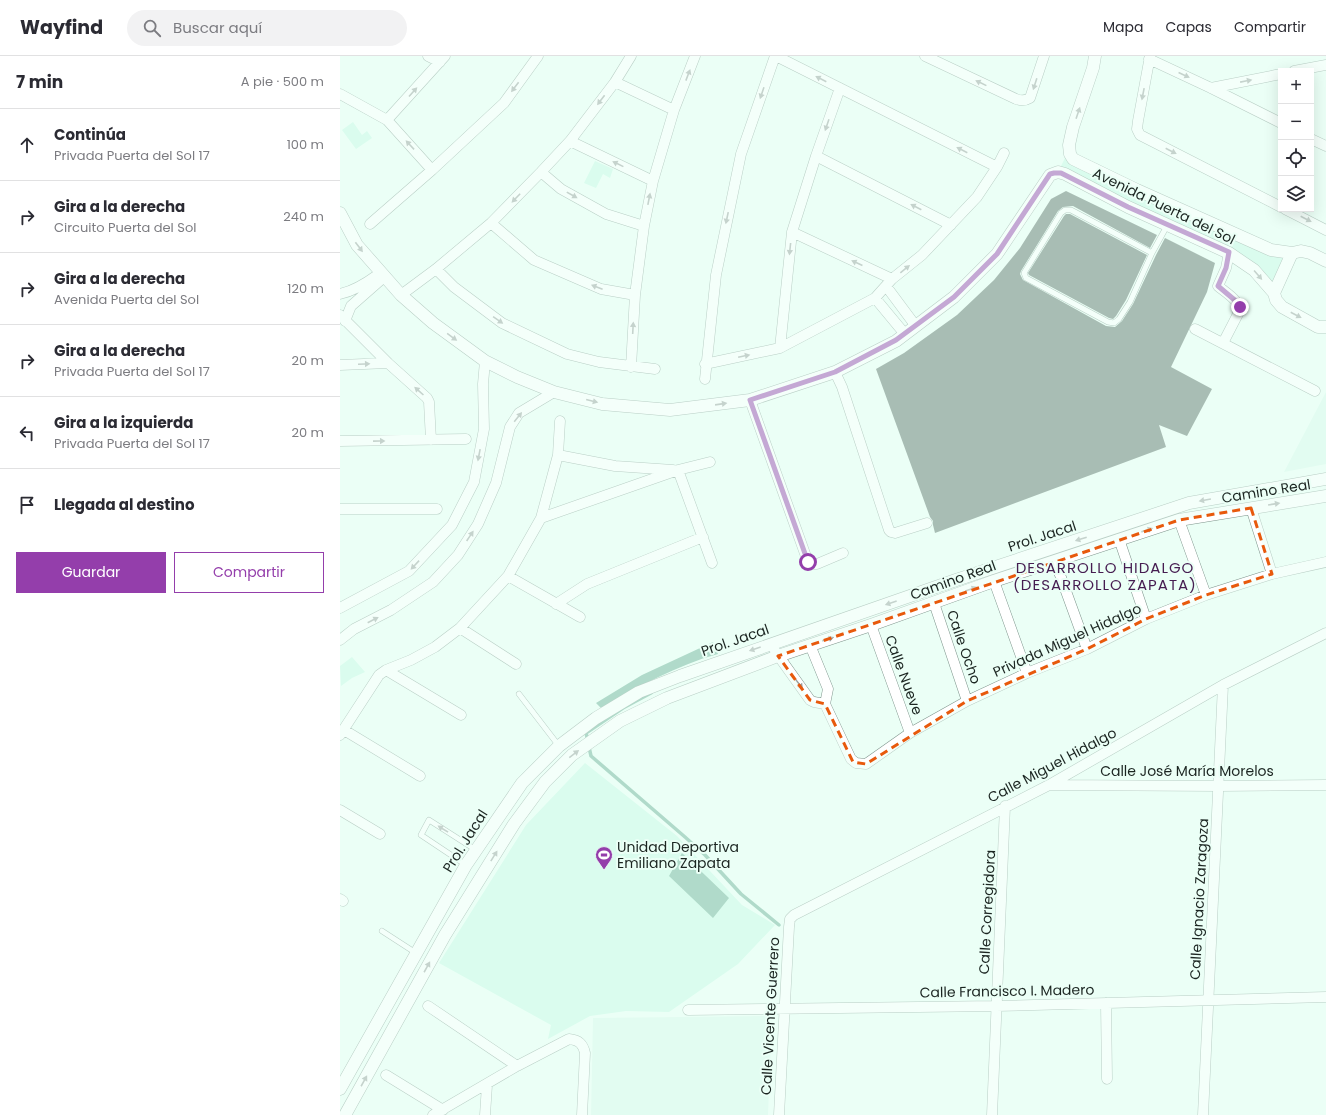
<!DOCTYPE html>
<html lang="es">
<meta charset="utf-8">
<style>
:root{--surface:#fff;--page:#f2f2f3;--text:#2b2b33;--muted:#7c7c81;--line:#e1e1e2;--accent:#943eab}
body{margin:0;font-family:Poppins,sans-serif;background:var(--page);color:var(--text)}
.controls{position:absolute;right:12px;top:12px;display:grid;overflow:hidden;border-radius:0px;box-shadow:0 4px 16px #0002}
.controls button{width:36px;height:36px;display:grid;place-items:center;padding:0;border:0;border-bottom:1px solid var(--line);background:var(--surface);color:var(--text);font:20px sans-serif}
.stop{position:absolute;width:12px;height:12px;margin:-9px;border:3px solid #943eab;border-radius:50%;background:#fff}
.stop.end{background:#943eab;border-color:#fff;box-shadow:0 1px 4px #0008}
.list{margin:0;padding:0;list-style:none}
h2{display:flex;justify-content:space-between;align-items:center;height:52px;margin:0;padding:0 16px;font-size:17px}
h2 small{font-size:13px;font-weight:400;color:var(--muted)}
.list li{display:grid;grid-template-columns:26px 1fr auto;gap:12px;align-items:center;box-sizing:border-box;height:72px;padding:0 16px;border-top:1px solid var(--line)}
.list b{display:block;font-size:15px;white-space:nowrap}
.list p{margin:0;font-size:13px;white-space:nowrap;color:var(--muted)}
.list em{font-size:13px;font-style:normal;color:var(--muted)}
.actions{display:flex;gap:8px;padding:12px 16px}
.actions a{flex:1;padding:9px 0;border:1px solid var(--accent);border-radius:0px;text-align:center;font-size:14px;color:var(--accent)}
.actions .main{background:var(--accent);color:#fff}
.icon{flex:none;width:22px;height:22px;fill:none;stroke:currentColor;stroke-width:2;stroke-linecap:round;stroke-linejoin:round}
.map{position:relative;flex:none;width:986px;height:1059px;overflow:hidden}
header{display:flex;align-items:center;gap:24px;box-sizing:border-box;height:56px;padding:0 20px;background:var(--surface);border-bottom:1px solid var(--line)}
header strong{font-size:19px}
nav{display:flex;gap:22px;margin-inline-start:auto;font-size:14px}
.search{width:280px;height:36px;background:var(--page);display:flex;align-items:center;gap:10px;box-sizing:border-box;padding:0 14px;border-radius:22px;color:var(--muted);font-size:15px}
main{display:flex}
aside{flex:1;background:var(--surface)}
.map>svg:first-child{display:block}
.built{fill:#d8f9eb}
.green{fill:#c5f9e4}
.water{fill:#68ae94}
.lines{fill:none;stroke-linecap:round;stroke-linejoin:round}
.stream{stroke:#68ae94;stroke-width:3.5}
.building{fill:#586e65}
.service-casing{stroke:#7e958c;stroke-width:6}
.minor-casing{stroke:#7e958c;stroke-width:11}
.tertiary-casing{stroke:#7e958c;stroke-width:13}
.service{stroke:#fff;stroke-width:5}
.minor{stroke:#fff;stroke-width:10}
.tertiary{stroke:#fff;stroke-width:12}
.oneway{fill:#989d9b}
.route{stroke:#943eab;stroke-width:5}
.marked{fill:none;stroke:#e8590c;stroke-width:3;stroke-dasharray:8 5;stroke-linejoin:round}
.labels{text-anchor:middle;dominant-baseline:central;stroke-width:4;stroke-linejoin:round;paint-order:stroke}
.street-label{font-size:14px;fill:#1b2521;stroke:#ebfff6}
.poi-label{font-size:14px;fill:#1b2521;stroke:#ebfff6;text-anchor:start}
.neighbourhood-label{font-size:15px;letter-spacing:1px;fill:#461d51;stroke:#ebfff6}
</style>
<header>
<strong>Wayfind</strong>
<div class="search"><svg class="icon" aria-label="search" viewBox="0 0 24 24"><circle cx="10" cy="10" r="6"/><path d="M15 15l6 6"/></svg>Buscar aquí</div>
<nav><a>Mapa</a><a>Capas</a><a>Compartir</a></nav>
</header>
<main>
<aside>
<h2>7 min<small>A pie · 500 m</small></h2>
<ul class="list">
<li><svg class="icon" aria-label="ahead" viewBox="0 0 24 24"><path d="M12 20V5M6 11l6-6 6 6"/></svg><div><b>Continúa</b><p>Privada Puerta del Sol 17</p></div><em>100 m</em></li>
<li><svg class="icon" aria-label="right" viewBox="0 0 24 24"><path d="M7 20v-9h11M14 6l5 5-5 5"/></svg><div><b>Gira a la derecha</b><p>Circuito Puerta del Sol</p></div><em>240 m</em></li>
<li><svg class="icon" aria-label="right" viewBox="0 0 24 24"><path d="M7 20v-9h11M14 6l5 5-5 5"/></svg><div><b>Gira a la derecha</b><p>Avenida Puerta del Sol</p></div><em>120 m</em></li>
<li><svg class="icon" aria-label="right" viewBox="0 0 24 24"><path d="M7 20v-9h11M14 6l5 5-5 5"/></svg><div><b>Gira a la derecha</b><p>Privada Puerta del Sol 17</p></div><em>20 m</em></li>
<li><svg class="icon" aria-label="left" viewBox="0 0 24 24"><path d="M17 20v-9H6M10 6l-5 5 5 5"/></svg><div><b>Gira a la izquierda</b><p>Privada Puerta del Sol 17</p></div><em>20 m</em></li>
<li><svg class="icon" aria-label="arrive" viewBox="0 0 24 24"><path d="M6 21V4h12l-3 4 3 4H6"/></svg><div><b>Llegada al destino</b></div></li>
</ul>
<div class="actions"><a class="main">Guardar</a><a>Compartir</a></div>
</aside>
<div class="map">
<svg width="986" height="1059" viewBox="0 0 986 1059">
<rect width="100%" height="100%" fill="#ebfff6"/>
<path class="built" d="M986 336V408L944 416Z
M432 960 428 1059H251L253 962Z"/>
<path class="green" d="M13 66 22 79 27 75 32 82 16 93 2 74Z
M729 94 797 134 952 197 934 237 914 214 718 116Z
M255 105 273 113 270 122 263 118 256 132 244 127Z
M12 601 25 616 12 622 1 630 0 610Z
M245 707 337 780 402 849 435 869 398 908 329 956 286 955 250 960 208 983 211 969 99 907 186 769Z"/>
<path class="water" d="M373 586 378 598C337 609 298 631 261 652L256 647 302 619Z
M342 797 389 842 373 862 329 820Z"/>
<g class="lines">
<path class="stream" d="M248 685 246 677 283 652 311 637
M249 691 251 700 345 781 365 799 401 838 439 869"/>
</g>
<path class="building" d="M726 135 817 179 810 192 733 150 723 151 718 155 681 215 680 218 683 224 766 270 775 271 782 265 793 248 816 199 825 182 875 207 867 236 831 311 872 333 847 380 819 369 826 391 595 477 593 469V465L590 461 536 313 564 297 617 259 654 224 680 192 711 143Z
M726 158H730L807 199 786 244 776 260 773 263 769 262 689 219 688 217 724 160Z"/>
<g class="lines">
<g class="service-casing">
<path id="service" d="M812 197 731 154H725L721 157 684 217 686 222 768 266 774 267 779 263 790 246 812 197 828 168
M179 638 219 690
M126 809 81 779 89 764 136 794
M42 875 76 897"/>
</g>
<g class="minor-casing">
<path id="minor" d="M88 0 100 6
M436 0 657 111
M585 0 676 43C681 45 685 45 690 42L704 0
M810 0 798 65 797 73 800 79 941 151
M809 3 871 32 941 67
M954 15 986 9
M275 26 334 54
M871 32 941 18
M0 38 47 64 92 114
M47 64 105 0
M971 83 986 90
M230 85 313 125
M476 100 611 169
M201 116 221 133 266 158 304 170
M945 153 986 174
M151 167 194 204 261 233 295 239
M30 168 92 114 164 47 198 0
M452 176 552 223
M96 213 114 231 162 267 227 298 259 306 315 313
M546 230 575 269
M0 238C13 235 25 228 36 220
M61 239 96 213 151 167 201 116 230 85 275 26 291 0
M535 242 564 277
M0 259 48 307 87 342 89 346 91 384
M5 265 11 250 44 221
M855 273 975 335
M883 287 899 256C901 245 886 237 878 230L886 212 889 197
M440 292 452 176 476 100 500 32
M365 308 440 292 535 242 552 223 582 199 637 141 657 111 664 97
M0 309 48 307
M291 311 295 239 304 170 313 125 334 54 355 0
M495 316 502 331 549 474 551 476 555 477 587 467
M365 323 376 219 401 98 435 0
M410 344 468 506 471 508H477L503 497
M0 385 126 383
M218 399 275 410 333 414
M338 414 372 507
M911 452 932 518
M0 453H97
M201 462 338 414 370 406
M839 464 866 539
M779 483 806 563
M715 505 747 593
M168 520 240 561
M654 525 687 617
M594 547 627 645
M216 548 247 528 363 481
M0 552 69 515 112 469 134 426 144 373 143 328 145 305
M531 569 570 677
M120 572 176 608
M0 584 14 573 51 554 93 526 118 499 138 468 156 427 170 371 179 357 214 336
M470 589 488 633 485 648 511 703 516 707 526 708 570 677 627 645 687 617 747 593 806 563 866 539 932 518 986 506
M435 595 470 644 474 646 485 648
M46 614 121 659
M4 674 80 720
M0 679 39 619 46 614 71 604 95 591 120 572 168 520 201 462 218 399 220 365
M710 729 879 730 986 729
M0 754 40 778
M0 843 3 845
M766 947 767 1023
M88 950 177 1010
M348 954 656 950 986 941
M46 1019 103 1054
M93 1059 177 1010 229 983C239 984 243 988 245 997L242 1059
M145 1059 147 1029
M439 1059 449 871 450 863 454 859 709 729 883 629 986 577
M652 1059 665 750
M863 1059 883 629"/>
</g>
<g class="tertiary-casing">
<path id="tertiary" d="M755 0 753 12 733 71 729 89 730 98 733 103 797 134 931 194 952 197 961 195 970 197 986 205
M0 157 17 189 61 239 93 267 145 305 177 321 214 336 262 348 330 354 410 344 495 316 556 285 614 241 657 198 710 119 718 116 725 118 788 151 889 197 914 214 934 237 936 244 942 251 978 271H986
M934 237 952 197
M0 1033 126 809 182 727 219 690 256 662 299 636 340 620 616 524 849 447 986 423
M5 1059 105 879 174 768 205 726 232 699 280 665 327 642 438 600 531 569 654 525 839 464 986 440"/>
</g>
<use href="#service" class="service"/>
<use href="#minor" class="minor"/>
<use href="#tertiary" class="tertiary"/>
</g>
<defs><path id="oneway-solid" d="M-6-.8H1V-3.2L6.5 0L1 3.2V.8H-6Z"/></defs>
<g class="oneway">
<use href="#oneway-solid" transform="translate(348 19) rotate(-69)"/>
<use href="#oneway-solid" transform="translate(844 19) rotate(25)"/>
<use href="#oneway-solid" transform="translate(481 23) rotate(-153)"/>
<use href="#oneway-solid" transform="translate(906 25) rotate(-11)"/>
<use href="#oneway-solid" transform="translate(641 27) rotate(-154)"/>
<use href="#oneway-solid" transform="translate(695 28) rotate(108)"/>
<use href="#oneway-solid" transform="translate(175 31) rotate(127)"/>
<use href="#oneway-solid" transform="translate(73 36) rotate(-48)"/>
<use href="#oneway-solid" transform="translate(422 37) rotate(109)"/>
<use href="#oneway-solid" transform="translate(803 38) rotate(101)"/>
<use href="#oneway-solid" transform="translate(261 44) rotate(127)"/>
<use href="#oneway-solid" transform="translate(738 57) rotate(-71)"/>
<use href="#oneway-solid" transform="translate(487 69) rotate(109)"/>
<use href="#oneway-solid" transform="translate(70 89) rotate(-133)"/>
<use href="#oneway-solid" transform="translate(622 94) rotate(-153)"/>
<use href="#oneway-solid" transform="translate(831 95) rotate(27)"/>
<use href="#oneway-solid" transform="translate(278 108) rotate(-154)"/>
<use href="#oneway-solid" transform="translate(232 139) rotate(29)"/>
<use href="#oneway-solid" transform="translate(176 142) rotate(134)"/>
<use href="#oneway-solid" transform="translate(309 143) rotate(-79)"/>
<use href="#oneway-solid" transform="translate(576 151) rotate(-153)"/>
<use href="#oneway-solid" transform="translate(387 162) rotate(102)"/>
<use href="#oneway-solid" transform="translate(966 163) rotate(27)"/>
<use href="#oneway-solid" transform="translate(19 191) rotate(53)"/>
<use href="#oneway-solid" transform="translate(450 193) rotate(96)"/>
<use href="#oneway-solid" transform="translate(517 207) rotate(-155)"/>
<use href="#oneway-solid" transform="translate(565 213) rotate(-39)"/>
<use href="#oneway-solid" transform="translate(918 219) rotate(49)"/>
<use href="#oneway-solid" transform="translate(257 231) rotate(-159)"/>
<use href="#oneway-solid" transform="translate(956 259) rotate(28)"/>
<use href="#oneway-solid" transform="translate(158 264) rotate(35)"/>
<use href="#oneway-solid" transform="translate(293 272) rotate(-87)"/>
<use href="#oneway-solid" transform="translate(112 281) rotate(36)"/>
<use href="#oneway-solid" transform="translate(404 300) rotate(-12)"/>
<use href="#oneway-solid" transform="translate(24 308) rotate(-2)"/>
<use href="#oneway-solid" transform="translate(79 335) rotate(-138)"/>
<use href="#oneway-solid" transform="translate(252 345) rotate(14)"/>
<use href="#oneway-solid" transform="translate(381 348) rotate(-8)"/>
<use href="#oneway-solid" transform="translate(178 361) rotate(-51)"/>
<use href="#oneway-solid" transform="translate(39 385) rotate(-1)"/>
<use href="#oneway-solid" transform="translate(139 399) rotate(101)"/>
<use href="#oneway-solid" transform="translate(865 444) rotate(170)"/>
<use href="#oneway-solid" transform="translate(934 448) rotate(-9)"/>
<use href="#oneway-solid" transform="translate(807 474) rotate(-18)"/>
<use href="#oneway-solid" transform="translate(130 480) rotate(-56)"/>
<use href="#oneway-solid" transform="translate(741 483) rotate(162)"/>
<use href="#oneway-solid" transform="translate(75 509) rotate(133)"/>
<use href="#oneway-solid" transform="translate(631 533) rotate(-20)"/>
<use href="#oneway-solid" transform="translate(551 547) rotate(161)"/>
<use href="#oneway-solid" transform="translate(33 564) rotate(-27)"/>
<use href="#oneway-solid" transform="translate(488 583) rotate(-18)"/>
<use href="#oneway-solid" transform="translate(415 593) rotate(161)"/>
<use href="#oneway-solid" transform="translate(459 628) rotate(53)"/>
<use href="#oneway-solid" transform="translate(234 698) rotate(-38)"/>
<use href="#oneway-solid" transform="translate(103 773) rotate(-148)"/>
<use href="#oneway-solid" transform="translate(154 800) rotate(-58)"/>
<use href="#oneway-solid" transform="translate(87 911) rotate(-61)"/>
<use href="#oneway-solid" transform="translate(24 1025) rotate(-61)"/>
</g>
<g class="lines">
<path class="route" d="M468 506 410 344 495 316 556 284 614 241 657 198 710 118 714 117H721L788 151 889 196 886 212 878 230 897 246 900 251"/>
</g>
<path d="M0 0H986V1059H0ZM911 452 932 518 866 539 806 563 747 593 627 645 526 708 513 706 485 648 470 644 438 600 839 464Z" fill="#ebfff6" fill-opacity=".55" fill-rule="evenodd"/>
<path class="marked" d="M911 452 932 518 866 539 806 563 747 593 627 645 526 708 513 706 485 648 470 644 438 600 839 464Z"/>
<defs>
<g id="stadium-pin" transform="scale(0.9)"><path d="M0 17L-7.5 6A9.5 9.5 0 1 1 7.5 6Z" fill="#943eab" stroke="#ebfff6"/><path d="M0-5a6.5 5 0 1 0 0 10a6.5 5 0 1 0 0-10ZM-3.5-1.8h7v3.6h-7Z" fill="#fff"/></g>
</defs>
<g fill-rule="evenodd">
<use href="#stadium-pin" x="264" y="799"/>
</g>
<g class="labels">
<g class="street-label">
<text transform="translate(824 150) rotate(26)">Avenida Puerta del Sol</text>
<text transform="translate(926 435) rotate(-9)">Camino Real</text>
<text transform="translate(702 480) rotate(-18)">Prol. Jacal</text>
<text transform="translate(613 524) rotate(-20)">Camino Real</text>
<text transform="translate(395 584) rotate(-19)">Prol. Jacal</text>
<text transform="translate(727 584) rotate(-24)">Privada Miguel Hidalgo</text>
<text transform="translate(624 591) rotate(71)">Calle Ocho</text>
<text transform="translate(564 619) rotate(70)">Calle Nueve</text>
<text transform="translate(712 709) rotate(-28)">Calle Miguel Hidalgo</text>
<text x="847" y="715">Calle José María Morelos</text>
<text transform="translate(125 785) rotate(-58)">Prol. Jacal</text>
<text transform="translate(859 843) rotate(-87)">Calle Ignacio Zaragoza</text>
<text transform="translate(647 856) rotate(-87)">Calle Corregidora</text>
<text transform="translate(667 935) rotate(-1)">Calle Francisco I. Madero</text>
<text transform="translate(430 960) rotate(-87)">Calle Vicente Guerrero</text>
</g>
<g class="poi-label">
<text x="277" y="791">Unidad Deportiva<tspan x="277" dy="16">Emiliano Zapata</tspan></text>
</g>
<g class="neighbourhood-label">
<text x="765" y="511">DESARROLLO HIDALGO<tspan x="765" dy="17">(DESARROLLO ZAPATA)</tspan></text>
</g>
</g>
</svg>
<div class="controls">
<button>+</button>
<button>−</button>
<button><svg class="icon" aria-label="locate" viewBox="0 0 24 24"><circle cx="12" cy="12" r="6"/><path d="M12 2v4M12 18v4M2 12h4M18 12h4"/></svg></button>
<button><svg class="icon" aria-label="layers" viewBox="0 0 24 24"><path d="M12 4l9 5-9 5-9-5zM3 14l9 5 9-5"/></svg></button>
</div>
<div class="stop" style="left:468px;top:506px"></div>
<div class="stop end" style="left:900px;top:251px"></div>
</div>
</main>
